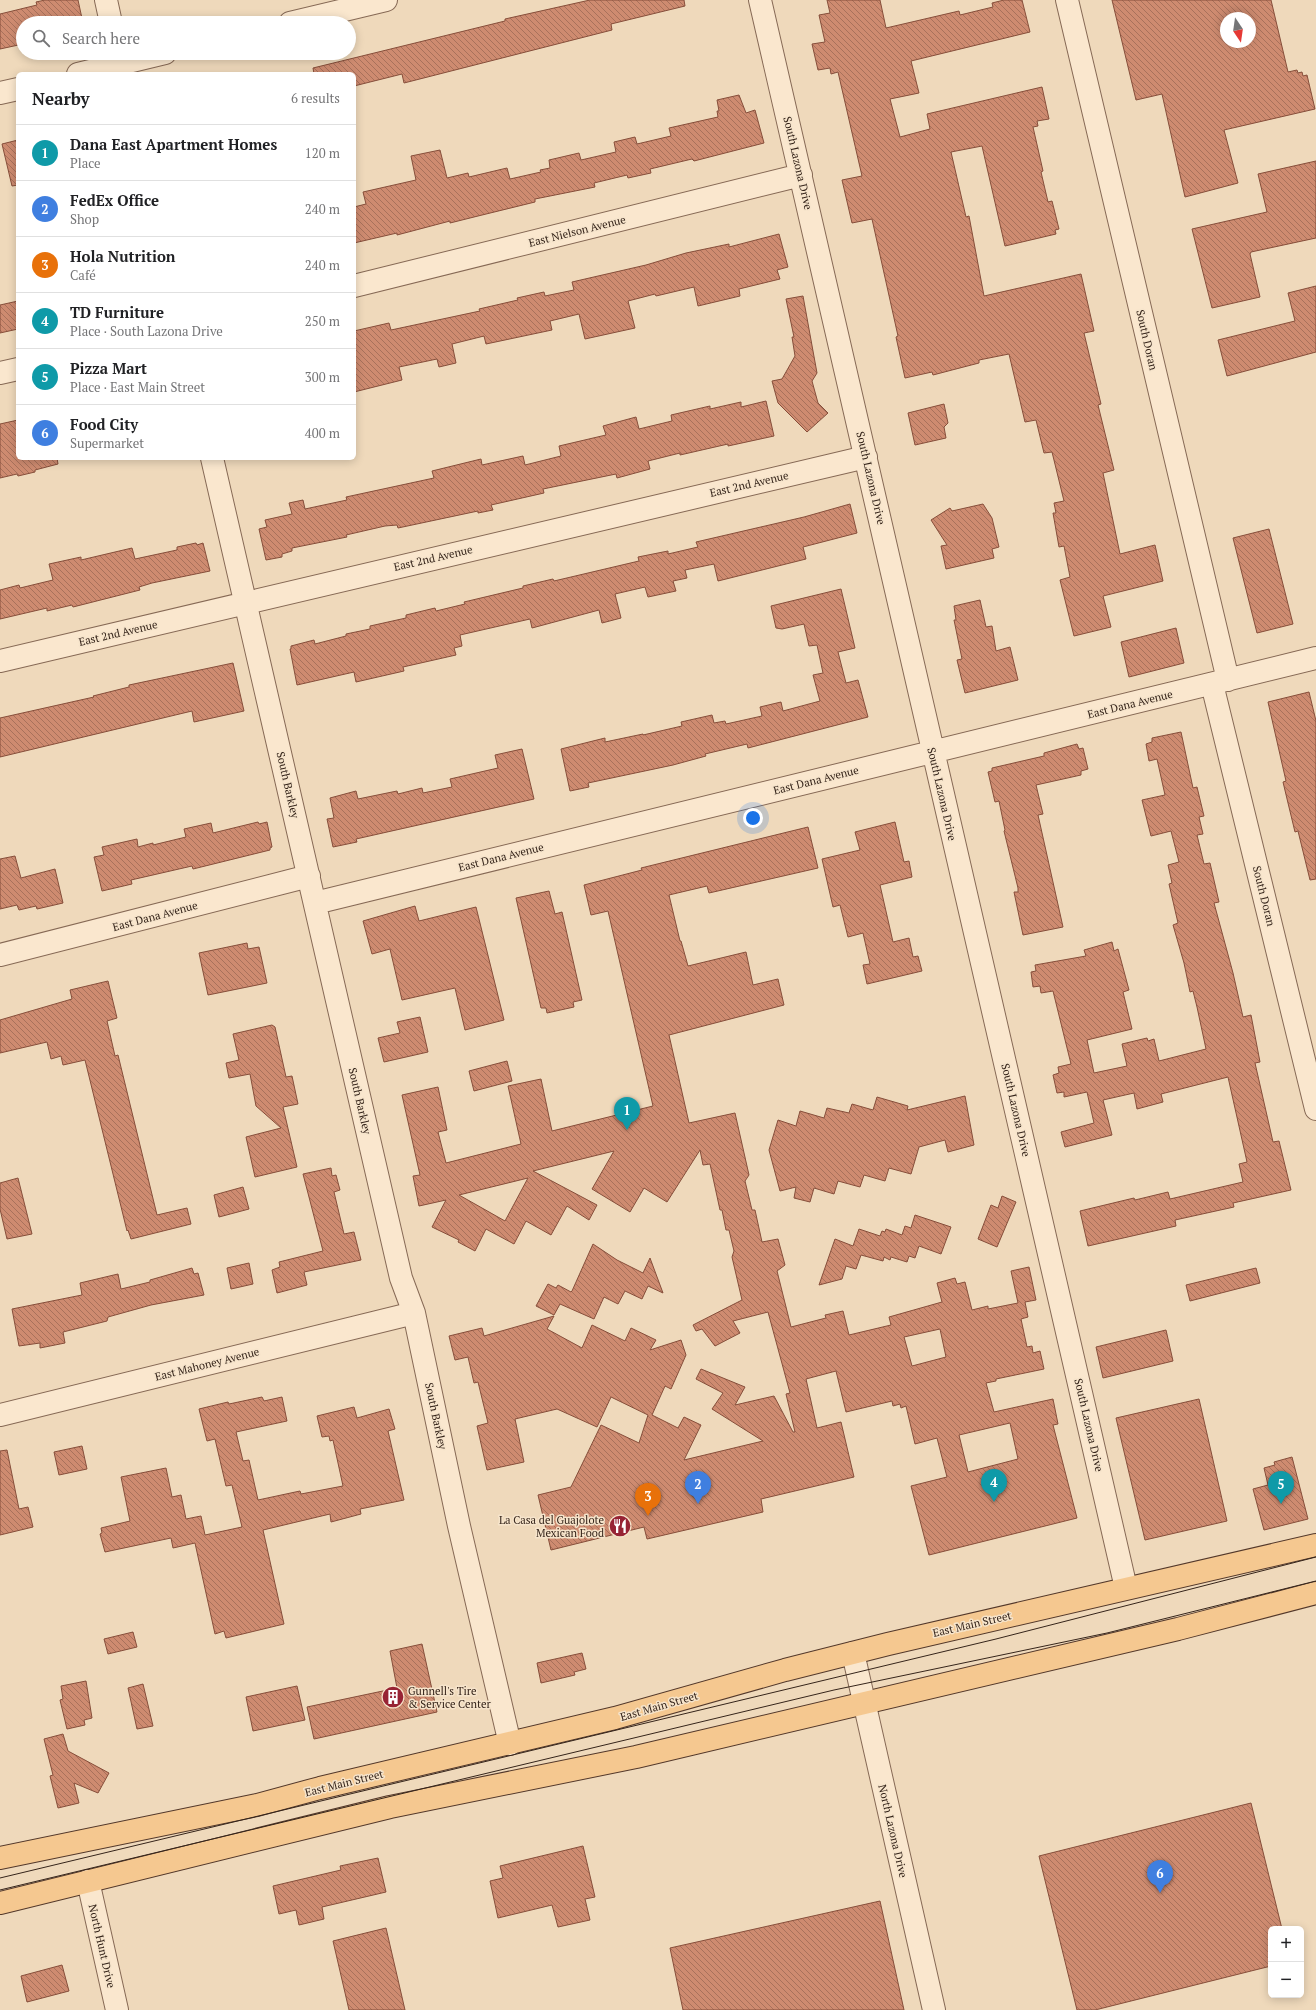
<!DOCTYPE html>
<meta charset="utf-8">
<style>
:root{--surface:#fff;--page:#f2f2f2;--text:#202124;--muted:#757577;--line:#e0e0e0;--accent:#d93025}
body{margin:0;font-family:"PT Serif",serif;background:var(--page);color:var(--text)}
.controls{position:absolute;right:12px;bottom:12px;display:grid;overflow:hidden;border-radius:6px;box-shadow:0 2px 10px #0003}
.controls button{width:36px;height:36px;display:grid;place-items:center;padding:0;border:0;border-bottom:1px solid var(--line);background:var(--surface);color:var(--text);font:20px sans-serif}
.compass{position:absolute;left:1220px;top:12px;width:36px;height:36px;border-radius:50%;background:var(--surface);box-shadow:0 2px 10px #0003;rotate:167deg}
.you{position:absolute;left:753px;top:818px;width:14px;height:14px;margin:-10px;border:3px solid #fff;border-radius:50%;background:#1a73e8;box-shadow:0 0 0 6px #1a73e833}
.badge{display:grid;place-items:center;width:26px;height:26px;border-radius:50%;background:var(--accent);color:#fff;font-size:13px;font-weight:700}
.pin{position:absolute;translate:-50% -33px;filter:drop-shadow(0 1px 2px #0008)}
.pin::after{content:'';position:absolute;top:21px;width:14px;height:12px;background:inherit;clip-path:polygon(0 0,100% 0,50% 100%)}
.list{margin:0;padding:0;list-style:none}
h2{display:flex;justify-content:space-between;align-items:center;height:52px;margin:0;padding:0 16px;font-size:17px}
h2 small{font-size:13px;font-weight:400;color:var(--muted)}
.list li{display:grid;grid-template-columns:26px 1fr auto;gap:12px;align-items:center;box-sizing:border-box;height:56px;padding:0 16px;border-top:1px solid var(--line)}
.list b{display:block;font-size:15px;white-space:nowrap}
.list p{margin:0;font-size:13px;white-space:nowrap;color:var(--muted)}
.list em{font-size:13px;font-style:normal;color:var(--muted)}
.icon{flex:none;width:22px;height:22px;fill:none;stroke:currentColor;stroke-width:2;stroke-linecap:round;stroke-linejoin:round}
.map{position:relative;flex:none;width:1316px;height:2010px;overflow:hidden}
.search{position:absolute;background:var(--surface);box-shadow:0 2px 10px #0003;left:16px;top:16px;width:340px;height:44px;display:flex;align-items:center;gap:10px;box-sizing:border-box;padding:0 14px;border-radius:22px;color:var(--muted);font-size:15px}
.panel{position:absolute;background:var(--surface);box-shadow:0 2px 10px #0003;left:16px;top:72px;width:340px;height:388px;border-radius:6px}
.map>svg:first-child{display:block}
.building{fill:url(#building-back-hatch);stroke:#864e3a;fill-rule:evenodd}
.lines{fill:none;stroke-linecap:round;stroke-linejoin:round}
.street-casing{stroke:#866955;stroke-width:24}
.primary-casing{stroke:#53382a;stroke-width:24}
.street{stroke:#fae7ce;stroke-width:22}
.primary{stroke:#f5c890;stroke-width:22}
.tram{stroke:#35241a;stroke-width:1}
.labels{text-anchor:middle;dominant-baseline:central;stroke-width:3;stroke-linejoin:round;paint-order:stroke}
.street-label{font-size:11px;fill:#35241a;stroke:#f6e4cb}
.poi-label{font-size:11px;fill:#35241a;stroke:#f6e4cb;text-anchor:end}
</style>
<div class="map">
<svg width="1316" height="2010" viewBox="0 0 1316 2010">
<defs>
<pattern id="building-back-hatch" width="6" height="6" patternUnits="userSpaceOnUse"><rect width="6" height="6" fill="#ce8b70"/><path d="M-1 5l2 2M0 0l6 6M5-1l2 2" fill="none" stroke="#a8715b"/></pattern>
</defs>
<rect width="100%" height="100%" fill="#efd9bb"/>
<path class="building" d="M45 0H78L83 23H23V44L0 49V14L37 5 36 2Z
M590 0H684L685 6 611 24 612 30 404 83 402 74 354 86V74H314L313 68 505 21V19Z
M827 0H880L886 28 959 11 960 15 993 7 992 3 1004 0H1022L1030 32 911 61 919 93 890 99 900 137 930 129 927 114 1042 87 1049 119 1037 121 1038 126 1033 127 1043 171 1041 172 1048 202 1052 201 1059 229 1055 230 1056 234 1005 246 982 146 951 152 966 217 969 216 984 296 1081 274 1094 331 1084 333 1101 404 1098 405 1114 470 1103 473 1120 554 1155 545 1163 581 1103 596 1111 627 1074 636 1060 580 1070 577 1064 546 1059 547 1053 513H1056L1054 503 1064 501 1052 452 1044 453 1036 420 1025 422 1009 354 979 360V363L952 370 933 375 932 372 905 378 896 337 898 336 872 219 852 223 842 180 862 176 838 72 831 74 830 68 818 70 812 44 825 42 819 15 830 13Z
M1112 0H1271L1288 72 1297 70 1298 73 1302 72 1303 76 1307 75 1315 109 1224 130 1238 183 1185 197 1162 94 1136 100ZM1226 18H1250V42H1226Z
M739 95 746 113 755 110 764 143 694 161 692 159 650 169 651 173 628 178 627 175 594 183 595 187 535 199V202L478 216 450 223V221L397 235V233L354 243V207L366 204 363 192 416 180 411 156 440 150 447 178 468 173 469 177 507 168 510 179 541 172 540 170 550 168 549 160 579 153 581 160 616 152 614 142 635 137 637 144 671 136 669 128 718 117 717 111H719L717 100Z
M18 140V185L12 186 2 144Z
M1316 161V238L1251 252 1250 254 1260 297 1212 308 1192 229 1267 212 1258 174Z
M779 234 788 267 777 270 780 279 739 289 740 296 698 306 694 287 656 296 655 294 628 301 635 328 585 339 579 314 550 321 552 330 486 344 484 336 452 344 456 363 439 367 437 359 399 367 402 380 354 392V331L389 323 391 330 480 311 479 309 518 300 517 298 544 292 545 296 574 290 572 282 646 265 686 253 729 244V247Z
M1316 286V352L1227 376 1218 340 1295 321 1288 293Z
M803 296 817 373 812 381 818 403 828 413 807 432 778 403 772 381 782 379 795 356 792 337H794L786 299Z
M18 301V329L0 333V305Z
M766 401 774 436 728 446V444L680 455V453L648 461 650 469 617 478 616 474 543 489 544 493 491 505 493 510 478 513V511L398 528 397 525 385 526 346 535 347 537 292 548V551L282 554V557L266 560 259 529 267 527 265 520 292 514 289 503 303 500 305 509 347 500 346 497 434 478 432 471 481 459 482 465 523 456 525 465 561 456 559 446 606 435 603 426 636 417 639 429 672 421 671 415 710 406V409L741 402V407Z
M944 404 948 423 944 427 946 438 915 445 908 413Z
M18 420V458H57L58 464 35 470V472L18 476 17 474 0 478V424Z
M850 504 857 533 803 547 806 559 718 581 714 564 685 570 687 578 673 581 676 591 648 597 645 587 615 594 621 618 602 623 599 610 532 628 530 619 460 635 462 646 454 648 456 655 403 667 404 671 356 682 354 672 297 685 290 649H291V646L314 640 315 644 346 636V634L370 629V626L406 618V615L435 608 436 611 465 604 464 602 523 588V586L553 579 554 581 639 561 638 557 668 551V554L698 547 696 542 804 517Z
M983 504 992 518 999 547 992 549 994 558 946 569 941 546 947 545 931 520 950 508 952 511Z
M1269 529 1293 624 1257 633 1233 538Z
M196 543 197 545 203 543 210 571 152 583 139 587 140 590 73 607 72 605 47 611V608L0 619V590L19 585 20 588 53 580 49 564 81 557V560L132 548 135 559 177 550V547Z
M841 589 855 648 838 652 846 683 858 680 868 717 748 748 747 744 705 754 706 756 673 765 588 783 589 787 570 791 561 749 605 738V742L643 734V735L682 726 681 722 712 715 714 723 725 721 726 724 762 716 760 707 781 702 783 711 820 701 813 675 823 673 817 645 809 646 804 624 782 629 776 628 771 606Z
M980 600 986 627 992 626 996 651 1010 647 1018 680 965 693 957 660 962 659 954 620H956L954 606Z
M1176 628 1184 663 1129 677 1121 642Z
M233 663 244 711 194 722 192 711 0 757V718L94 697 93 696 129 687V685Z
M1309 692 1316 721V879L1310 880 1298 831 1295 832 1288 803 1283 782 1286 781 1268 702Z
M1181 732 1193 788 1197 787 1204 816 1199 817 1203 834 1197 835 1204 864 1210 863 1219 902 1214 903 1233 973 1243 1017 1251 1015 1260 1062 1255 1063 1273 1142 1279 1141 1291 1190 1233 1203 1234 1207 1175 1220 1176 1226 1088 1246 1080 1211 1134 1198 1135 1200 1168 1192 1170 1199 1243 1182 1239 1164 1247 1162 1228 1077 1161 1094 1163 1102 1137 1109 1134 1093 1103 1100 1112 1135 1065 1147 1061 1132 1094 1123 1087 1092 1064 1097V1092L1057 1093 1053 1075 1059 1073 1058 1067 1071 1064 1053 991 1041 993 1040 986 1033 987 1031 972 1036 971 1035 965 1086 956 1084 950 1112 942 1114 951 1118 949 1129 990 1123 992 1132 1029 1087 1040 1094 1073 1127 1066 1122 1044 1147 1038 1148 1041 1154 1039 1159 1061 1206 1049 1197 1007 1193 991 1190 992 1184 963 1173 925 1178 923 1169 884 1172 883 1168 865 1179 862 1171 831 1151 836 1142 800 1165 795 1157 759 1149 761 1146 744 1152 742V738Z
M1077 744 1079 749 1083 748 1088 769 1081 771V775L1036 785 1043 814 1038 815 1063 927 1023 935 1014 892H1018V888L1004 831 1005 830 999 801 995 802 988 772 992 771V768L1044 756V753Z
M522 749 534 799 356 839 357 842 333 847 327 819 334 818 330 798 356 791 358 799 397 791 398 794 422 788 423 793 452 787 450 779 498 768 495 755Z
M258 822 259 824 267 822 272 847 270 848V850L193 869 192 866 131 880 132 884 102 891 94 857 104 855 102 847 137 839 138 847 153 843V845L186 837 184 829 211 823 213 833Z
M895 822 904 862 909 861 912 877 880 885 893 942 909 938 913 957 918 956 922 971 867 984 863 965 870 964 863 933 848 937 840 905 833 907 822 859 860 850 855 832Z
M808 827 818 868 709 893 707 886 669 895 680 941H681L688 966 746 952 753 985 778 979 784 1005 669 1035 689 1123 735 1113 749 1175 745 1181 752 1210H755L762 1242 778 1239 785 1265 777 1271 791 1327 826 1318 825 1315 843 1311 849 1335 891 1325 889 1317 942 1302 937 1283 955 1278 957 1284 965 1282 972 1310 988 1306V1309L1018 1303 1011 1271 1029 1267 1036 1300 1025 1302 1028 1317 1021 1319 1027 1347 1032 1346 1033 1353 1040 1351 1044 1369 996 1379V1381L986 1383 994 1412 1053 1399 1058 1424 1053 1425 1077 1518 929 1555 911 1486 947 1477 937 1438 915 1444 906 1406 901 1408 900 1404 893 1406 892 1401 846 1412 836 1371 806 1379 817 1428 841 1422 854 1477 761 1499 763 1512 647 1539 644 1527 551 1550 538 1495 571 1487 601 1425 639 1443 648 1415 611 1397 597 1427 557 1409 515 1419 524 1462 487 1470 477 1426 488 1423 478 1382 474 1383 468 1357 455 1360 449 1336 482 1328 484 1336 554 1316 547 1329 582 1348 592 1325 625 1341 631 1328 656 1340 650 1350 681 1340 686 1355 671 1389 665 1386 652 1415 678 1428 684 1417 701 1425 684 1460 763 1441 712 1409 723 1393 696 1379 701 1369 745 1387 735 1405 774 1396 793 1432H795L786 1394 790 1393 768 1312 733 1321 740 1333 715 1346 702 1329 696 1331 693 1325 742 1300 732 1257 734 1251 729 1230H726L722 1210H720L710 1164 703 1165 700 1150 667 1202 644 1188 630 1212 592 1189 614 1151 533 1171 597 1205 589 1220 567 1206 551 1235 526 1221 514 1244 486 1229 475 1251 458 1242 459 1240 432 1227 446 1200 419 1206 413 1176 420 1175 402 1095 438 1087 447 1130 438 1132 446 1163 521 1144 508 1086 541 1079 552 1131 653 1106 608 911 591 915 584 885 642 870 641 868ZM528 1178 505 1221 459 1195ZM940 1329 946 1357 912 1366 904 1337ZM1010 1423 1018 1459 968 1472 959 1435Z
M15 856 21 878 55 869 63 903 37 909 36 906 19 910 17 905 0 909V859Z
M549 891 555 914 562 912 582 1000 573 1002 574 1007 547 1013 546 1008H541L516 898Z
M415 906 419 921 476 907 504 1020 465 1030 455 988 402 1000 390 949 372 954 363 921Z
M247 943 248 949 259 947 267 983 208 995 199 953Z
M108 981 117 1018 107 1021 115 1056 118 1055 157 1215 187 1208 191 1224 131 1239 128 1230 127 1231 85 1060 63 1065 61 1056 51 1059 47 1042 0 1053V1020L72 999 70 990Z
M420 1017 428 1052 384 1062 378 1038 400 1033 397 1022Z
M272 1025 275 1027 286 1077 292 1076 298 1104 283 1107 297 1167 255 1177 246 1137 281 1128 256 1106 250 1074 229 1078 226 1063 239 1060 233 1034Z
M507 1061 512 1081 474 1091 469 1071Z
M965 1096 974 1145 948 1152 945 1140 919 1147 911 1174 889 1168 885 1181 864 1175 860 1187 838 1181 834 1194 814 1188 810 1202 794 1198 796 1187 780 1191 769 1150 778 1120 796 1126 800 1111 824 1118 827 1108 849 1113 852 1104 873 1110 877 1097 908 1106 907 1110Z
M331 1168 332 1176 336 1175 340 1190 334 1192 344 1234 354 1232 361 1260 304 1272 307 1285 277 1293 272 1270 280 1267 279 1262 323 1251 303 1174Z
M18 1178 32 1234 7 1239 0 1209V1183Z
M243 1187 249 1209 219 1217 214 1195Z
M1002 1196 1016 1202 997 1247 978 1239 991 1205 998 1208Z
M915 1215 951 1227 941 1254 919 1246 915 1258 909 1256 907 1262 891 1257 890 1260 884 1257 883 1261 861 1255 856 1269 846 1266 842 1279 819 1285 835 1239 853 1246 859 1229 880 1236 882 1231 885 1232 886 1229 902 1235 905 1226 911 1228Z
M593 1244 617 1260 643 1273 650 1258 663 1293 648 1286 642 1299 625 1291 618 1304 604 1297 594 1319 560 1304 554 1315 536 1306 548 1284 556 1288 558 1285 571 1292 572 1291Z
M249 1263 253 1284 231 1289 227 1268Z
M192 1268 194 1274 198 1273 204 1295 151 1305 108 1317 107 1321 63 1332 65 1343 40 1348V1343L19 1346 12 1309 82 1295 80 1283 118 1274 121 1289 150 1282V1280Z
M1256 1268 1260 1283 1190 1301 1186 1285Z
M1166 1330 1173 1361 1103 1378 1096 1347Z
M262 1397 264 1401 282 1397 287 1421 236 1432 243 1461 249 1460 258 1500 300 1491 301 1494 343 1486 333 1440 330 1441 329 1436 322 1437 317 1416 354 1407 357 1418 389 1409 395 1429 388 1431 404 1500 360 1509 361 1514 331 1522 330 1514 263 1530 284 1624 226 1638 224 1631 215 1634 195 1543 173 1548 171 1538 105 1552 100 1534 102 1533 101 1528 130 1521 121 1477 166 1468 172 1497 181 1495 186 1519 201 1516 205 1535 242 1527 232 1485 226 1486 215 1439 207 1441 199 1409 228 1402 229 1404Z
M1199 1399 1227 1521 1145 1540 1116 1418Z
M82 1446 87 1469 59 1475 54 1452Z
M7 1450 19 1509 28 1507 33 1527 0 1535V1451Z
M1292 1457 1308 1519 1264 1530 1253 1489 1268 1485 1264 1468 1275 1465 1274 1462Z
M133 1632 137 1647 108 1654 104 1639Z
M422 1644 437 1712 314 1739 307 1707 397 1688 390 1651Z
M582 1653 586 1669 574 1672 575 1675 541 1683 537 1663Z
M86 1681 92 1718 84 1720 85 1725 67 1729 60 1700 63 1699 61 1686Z
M143 1684 153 1726 137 1729 128 1688Z
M297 1686 305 1720 253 1731 246 1697Z
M63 1734 68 1751 109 1773 98 1793 74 1783 79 1803 58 1808 50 1776 53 1775 44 1739Z
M1251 1803 1282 1929H1271V1966L1095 2010H1077L1039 1856Z
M583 1846 595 1897 585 1899 590 1920 558 1927 552 1905 498 1918 490 1881 503 1878 500 1866Z
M378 1858 386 1892 322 1907 324 1919 299 1925 296 1910 279 1914 273 1886 341 1870 340 1866Z
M880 1901 904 2010H683L670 1948Z
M386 1928 405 2010H349L333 1941Z
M62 1965 69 1991 27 2002 21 1976Z"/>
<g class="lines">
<g class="street-casing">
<path id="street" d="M106 0 111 23
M760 0 1126 1588
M1067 0 1228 680
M290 23 386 0
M78 74 165 53
M0 93 18 89
M354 286 801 175
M0 373 18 369
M212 458 401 1278 414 1313 459 1526 510 1744
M0 661 866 457
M1212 684 1316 1109
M315 903 1316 658
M0 955 309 876
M0 1415 414 1313
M853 1653 934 2010
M88 1881 117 2010"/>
</g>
<g class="primary-casing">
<path id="primary" d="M0 1858 257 1805 320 1788 615 1718 785 1670 888 1644 1316 1545
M0 1903 390 1807 636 1757 1178 1629 1316 1593"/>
</g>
<use href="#street" class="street"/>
<use href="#primary" class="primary"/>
<path class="tram" d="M0 1878 996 1639 1316 1557
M0 1890 834 1690 1107 1633 1316 1581"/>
</g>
<defs>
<g id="restaurant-disc" transform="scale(1.15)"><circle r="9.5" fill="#972334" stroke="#f6e4cb"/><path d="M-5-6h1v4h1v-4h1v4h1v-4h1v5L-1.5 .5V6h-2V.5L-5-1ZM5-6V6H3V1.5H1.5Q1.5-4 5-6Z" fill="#fff"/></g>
<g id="building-disc" transform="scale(1.15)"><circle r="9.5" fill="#972334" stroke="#f6e4cb"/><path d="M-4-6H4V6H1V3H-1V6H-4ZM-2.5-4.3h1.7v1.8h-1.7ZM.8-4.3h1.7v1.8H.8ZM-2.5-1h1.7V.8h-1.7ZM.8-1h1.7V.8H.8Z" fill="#fff"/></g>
</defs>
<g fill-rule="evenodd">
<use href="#restaurant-disc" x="620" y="1526"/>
<use href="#building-disc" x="393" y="1697"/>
</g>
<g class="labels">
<g class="street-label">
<text transform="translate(798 163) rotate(77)">South Lazona Drive</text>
<text transform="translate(577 231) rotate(-14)">East Nielson Avenue</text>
<text transform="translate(1147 340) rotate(77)">South Doran</text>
<text transform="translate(871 478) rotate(77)">South Lazona Drive</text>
<text transform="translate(749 484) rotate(-13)">East 2nd Avenue</text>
<text transform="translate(433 558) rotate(-13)">East 2nd Avenue</text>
<text transform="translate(118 633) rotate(-13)">East 2nd Avenue</text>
<text transform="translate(1130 704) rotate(-14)">East Dana Avenue</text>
<text transform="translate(816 780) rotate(-14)">East Dana Avenue</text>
<text transform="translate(288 785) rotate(77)">South Barkley</text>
<text transform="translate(942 794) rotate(77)">South Lazona Drive</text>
<text transform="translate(501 857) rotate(-14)">East Dana Avenue</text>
<text transform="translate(1264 896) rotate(76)">South Doran</text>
<text transform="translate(155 916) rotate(-15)">East Dana Avenue</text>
<text transform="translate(360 1101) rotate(77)">South Barkley</text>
<text transform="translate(1016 1110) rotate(77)">South Lazona Drive</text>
<text transform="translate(207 1364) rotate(-14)">East Mahoney Avenue</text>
<text transform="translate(436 1416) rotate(78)">South Barkley</text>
<text transform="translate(1089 1425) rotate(77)">South Lazona Drive</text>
<text transform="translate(972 1624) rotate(-13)">East Main Street</text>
<text transform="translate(659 1706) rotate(-16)">East Main Street</text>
<text transform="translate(344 1783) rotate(-14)">East Main Street</text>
<text transform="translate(893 1831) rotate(77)">North Lazona Drive</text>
<text transform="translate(102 1946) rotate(77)">North Hunt Drive</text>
</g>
<g class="poi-label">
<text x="604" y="1520">La Casa del Guajolote<tspan x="604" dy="13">Mexican Food</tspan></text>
<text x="408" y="1691" text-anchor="start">Gunnell's Tire<tspan x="408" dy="13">&amp; Service Center</tspan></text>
</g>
</g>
</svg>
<div class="controls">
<button>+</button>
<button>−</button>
</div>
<svg class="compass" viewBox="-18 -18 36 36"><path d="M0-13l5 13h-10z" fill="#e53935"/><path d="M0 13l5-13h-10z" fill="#757577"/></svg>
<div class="you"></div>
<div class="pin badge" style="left:627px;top:1130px;background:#0f9aa8">1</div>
<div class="pin badge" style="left:698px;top:1504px;background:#3f7fe0">2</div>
<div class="pin badge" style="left:648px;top:1516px;background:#e8710a">3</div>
<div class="pin badge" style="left:994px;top:1502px;background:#0f9aa8">4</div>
<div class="pin badge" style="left:1281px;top:1504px;background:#0f9aa8">5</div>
<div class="pin badge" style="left:1160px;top:1893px;background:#3f7fe0">6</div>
<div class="search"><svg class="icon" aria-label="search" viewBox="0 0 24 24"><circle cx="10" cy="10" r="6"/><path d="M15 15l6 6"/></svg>Search here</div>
<section class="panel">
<h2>Nearby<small>6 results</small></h2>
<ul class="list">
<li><span class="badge" style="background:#0f9aa8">1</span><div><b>Dana East Apartment Homes</b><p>Place</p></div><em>120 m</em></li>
<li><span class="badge" style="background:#3f7fe0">2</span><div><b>FedEx Office</b><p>Shop</p></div><em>240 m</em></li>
<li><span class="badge" style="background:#e8710a">3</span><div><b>Hola Nutrition</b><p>Café</p></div><em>240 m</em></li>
<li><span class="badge" style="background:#0f9aa8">4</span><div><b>TD Furniture</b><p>Place · South Lazona Drive</p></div><em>250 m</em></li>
<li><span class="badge" style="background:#0f9aa8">5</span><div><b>Pizza Mart</b><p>Place · East Main Street</p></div><em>300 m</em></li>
<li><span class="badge" style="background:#3f7fe0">6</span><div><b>Food City</b><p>Supermarket</p></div><em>400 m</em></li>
</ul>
</section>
</div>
